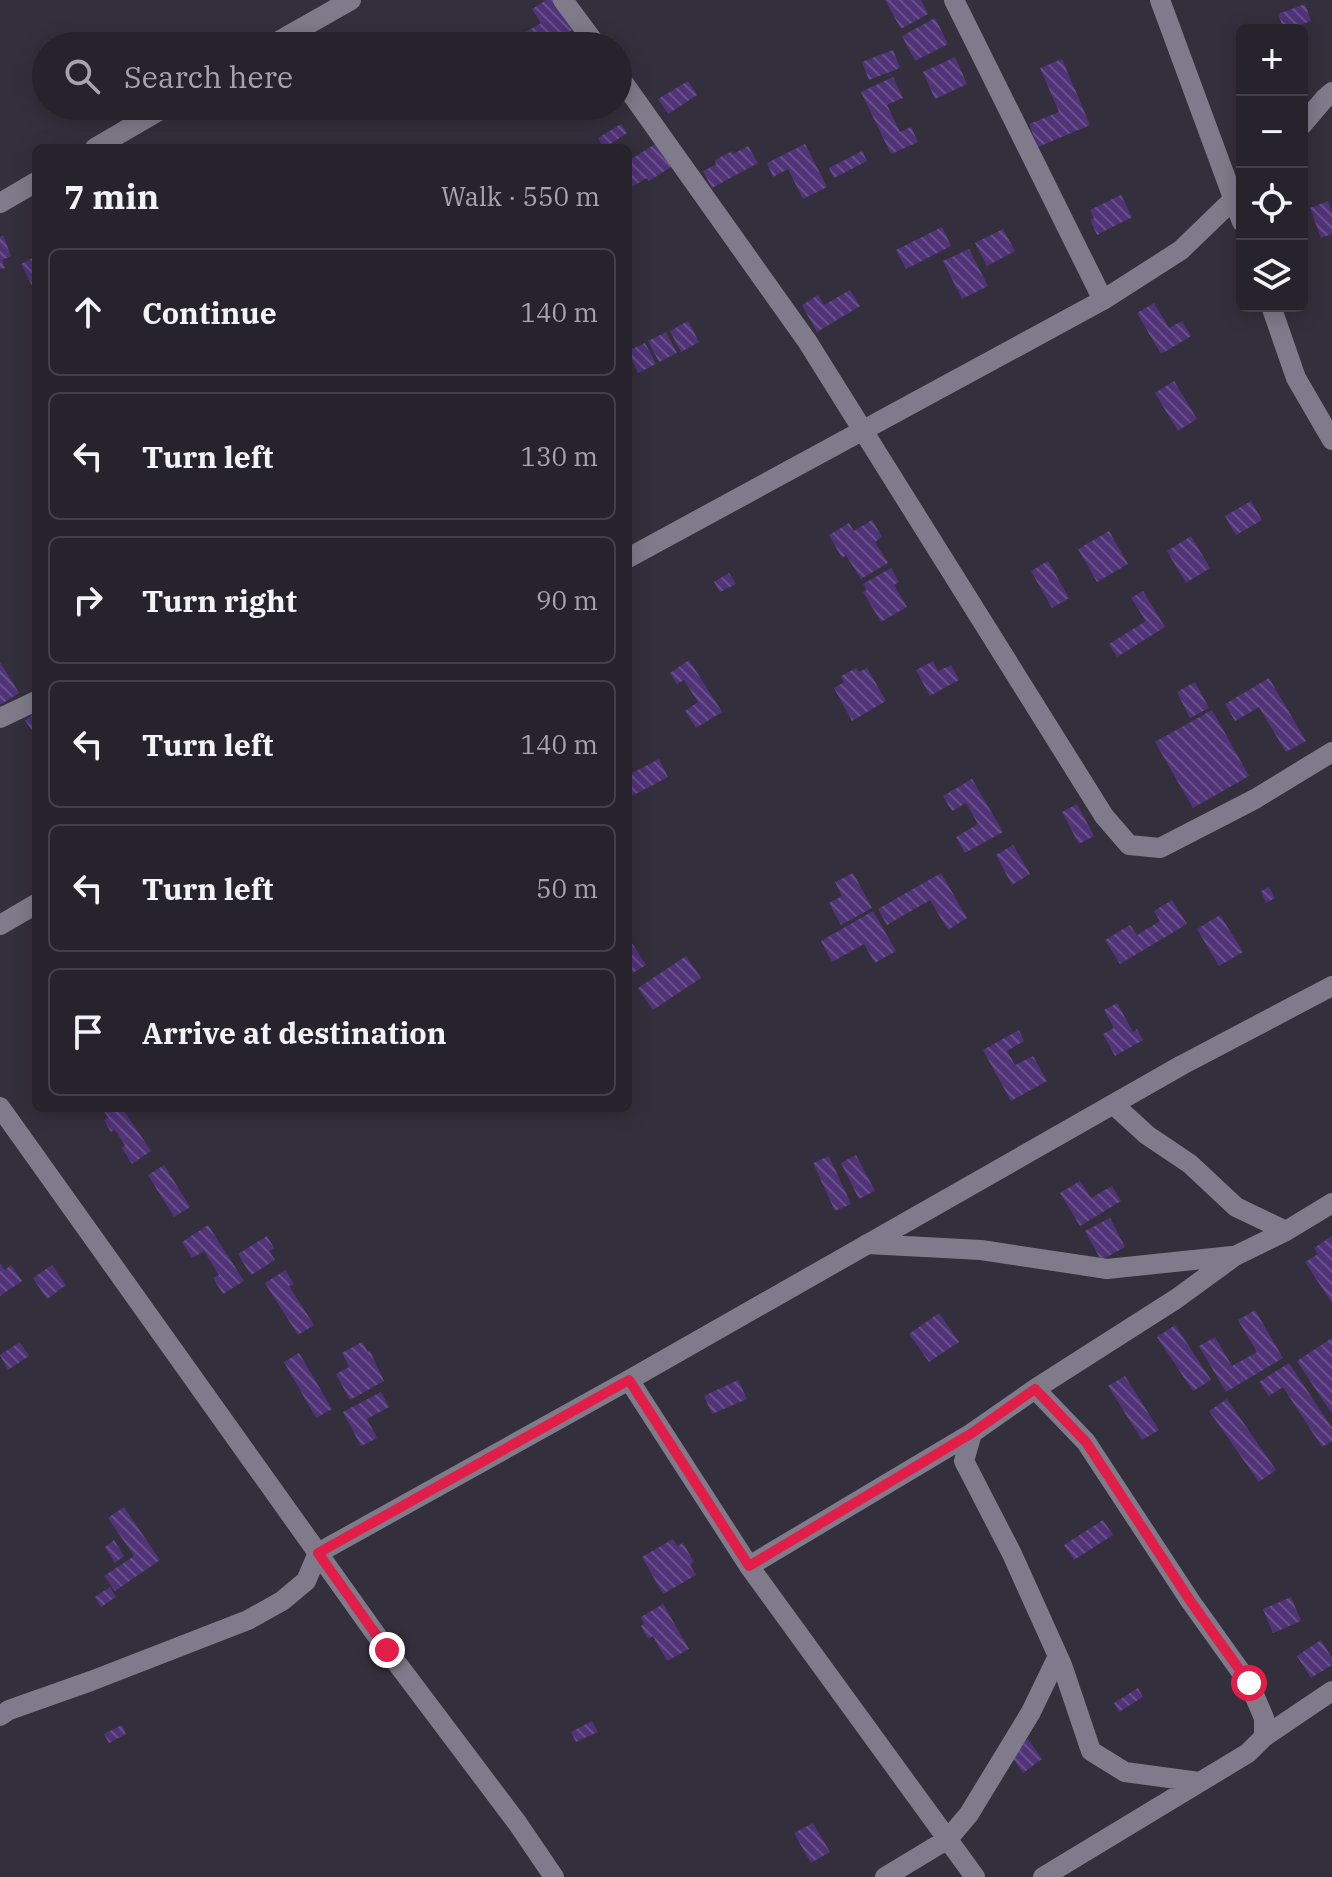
<!DOCTYPE html>
<meta charset="utf-8">
<style>
:root{--surface:#27232d;--page:#332f39;--text:#f1f3f6;--muted:#a4a4aa;--line:#434049}
body{margin:0;font-family:"IBM Plex Serif",serif;background:var(--page);color:var(--text)}
.controls{position:absolute;right:24px;top:24px;display:grid;overflow:hidden;border-radius:12px;box-shadow:0 4px 20px #0003}
.controls button{width:72px;height:72px;display:grid;place-items:center;padding:0;border:0;border-bottom:2px solid var(--line);background:var(--surface);color:var(--text);font:40px sans-serif}
.stop{position:absolute;width:24px;height:24px;margin:-18px;border:6px solid #e11d48;border-radius:50%;background:#fff}
.stop.end{background:#e11d48;border-color:#fff;box-shadow:0 2px 8px #0008}
.list{margin:0;padding:0;list-style:none}
h2{display:flex;justify-content:space-between;align-items:center;height:104px;margin:0;padding:0 32px;font-size:34px}
h2 small{font-size:26px;font-weight:400;color:var(--muted)}
.list li{display:grid;grid-template-columns:52px 1fr auto;gap:24px;align-items:center;box-sizing:border-box;height:128px;margin:0 16px 16px;padding:0 16px;border:2px solid var(--line);border-radius:12px}
.list b{display:block;font-size:30px;white-space:nowrap}
.list em{font-size:26px;font-style:normal;color:var(--muted)}
.icon{flex:none;width:44px;height:44px;fill:none;stroke:currentColor;stroke-width:2;stroke-linecap:round;stroke-linejoin:round}
.map{position:relative;flex:none;width:1332px;height:1877px;overflow:hidden}
.search{position:absolute;background:var(--surface);box-shadow:0 4px 20px #0003;left:32px;top:32px;width:600px;height:88px;display:flex;align-items:center;gap:20px;box-sizing:border-box;padding:0 28px;border-radius:44px;color:var(--muted);font-size:30px}
.panel{position:absolute;background:var(--surface);box-shadow:0 4px 20px #0003;left:32px;top:144px;width:600px;height:968px;border-radius:12px}
.map>svg:first-child{display:block}
.building{fill:url(#building-back-hatch)}
.lines{fill:none;stroke-linecap:round;stroke-linejoin:round}
.minor{stroke:#807b8a;stroke-width:20}
.route{stroke:#e11d48;stroke-width:10}
</style>
<div class="map">
<svg width="1332" height="1877" viewBox="0 0 1332 1877">
<defs>
<pattern id="building-back-hatch" width="6" height="6" patternUnits="userSpaceOnUse" patternTransform="scale(2)"><rect width="6" height="6" fill="#513378"/><path d="M-1 5l2 2M0 0l6 6M5-1l2 2" fill="none" stroke="#69508b"/></pattern>
</defs>
<rect width="100%" height="100%" fill="#342f3c"/>
<path class="building" d="M546 0H555L574 29 547 46H532L524 33 541 23 532 9Z
M885 0H921L928 14 901 29Z
M1305 4 1311 21 1284 30 1278 14Z
M935 18 948 44 915 61 902 36Z
M893 50 900 68 869 80 862 62Z
M955 57 967 84 935 99 923 72Z
M1062 59 1090 125 1038 147 1029 124 1059 112 1040 68Z
M893 77 903 98 887 105 900 132 911 127 918 142 891 154 861 92Z
M688 81 697 95 668 114 658 99Z
M621 124 627 133 604 148 598 138Z
M657 143 671 167 649 181 647 178 628 189V161Z
M805 144 827 187 803 199 788 169 773 177 767 163Z
M748 146 758 163 712 188 703 171 716 165 715 160 732 151 733 154Z
M862 151 867 161 834 178 829 168Z
M1121 195 1132 217 1097 235 1090 220 1094 218 1090 210Z
M1328 201 1332 213V234L1321 238 1310 208Z
M942 227 951 246 906 269 896 250Z
M1003 229 1015 251 987 266 975 243Z
M3 235 11 256 2 260 5 268 0 269V237Z
M969 249 988 286 962 299 943 261Z
M36 256V284L32 286 21 264Z
M850 290 860 306 817 332 802 305 818 295 824 305Z
M1154 303 1169 328 1182 321 1191 336 1161 354 1137 313Z
M688 321 699 342 681 352 670 331Z
M666 332 677 353 659 362 648 341Z
M645 343 656 364 638 373 628 351Z
M1174 381 1197 419 1178 431 1155 393Z
M1251 501 1262 520 1236 535 1225 516Z
M872 520 882 537 875 542 888 563 861 579 846 555 842 558 829 535 849 523 854 531Z
M1109 531 1128 564 1097 582 1078 549Z
M1191 536 1210 568 1186 583 1167 551Z
M1048 561 1069 598 1052 608 1031 571Z
M891 568 899 582 894 585 907 607 881 622 863 592 867 590 863 584Z
M729 573 736 584 720 592 714 582Z
M1143 591 1165 627 1117 657 1109 644 1146 621 1131 598Z
M689 660 722 712 696 728 685 711 698 702 684 680 677 684 670 673Z
M933 661 938 671 951 665 959 680 930 696 916 670Z
M0 662 19 693 0 705Z
M856 668 859 672 867 668 886 701 852 721 834 688 844 682 841 676Z
M1269 678 1306 741 1286 752 1259 707 1235 721 1225 704Z
M1195 682 1209 708 1190 718 1177 692Z
M1212 710 1249 776 1193 808 1155 742Z
M36 713V737L25 720Z
M659 759 668 777 628 798V775Z
M972 779 1003 832 965 853 956 837 978 824 966 803 952 811 943 796Z
M1077 804 1094 836 1079 844 1062 812Z
M1013 845 1030 874 1012 885 996 855Z
M853 873 872 908 841 925 829 903 842 896 835 882Z
M941 873 967 918 948 930 930 900 887 925 878 909Z
M1269 887 1275 898 1266 903 1261 891Z
M1172 900 1187 924 1120 964 1105 940 1130 925 1137 935 1160 921 1154 911Z
M873 911 896 951 875 963 864 944 832 962 821 941Z
M1220 915 1243 952 1219 966 1197 929Z
M628 937 646 965 628 976Z
M686 956 701 978 653 1010 638 988Z
M1117 1003 1133 1032 1137 1029 1143 1040 1115 1056 1103 1034 1114 1028 1104 1010Z
M1019 1030 1024 1041 1007 1051 1015 1065 1033 1056 1047 1081 1011 1101 983 1050Z
M105 1108H122L151 1151 132 1164 122 1148 125 1145 115 1130 111 1132 104 1120 108 1117 103 1110Z
M856 1155 875 1191 859 1199 841 1163Z
M829 1156 851 1204 835 1211 813 1163Z
M164 1165 190 1207 174 1217 148 1175Z
M1080 1181 1091 1198 1112 1186 1121 1201 1080 1226 1060 1193Z
M1110 1218 1125 1247 1101 1260 1085 1231Z
M208 1225 244 1281 223 1294 213 1278 219 1275 204 1251 192 1258 182 1242Z
M267 1236 274 1248 269 1251 275 1260 251 1275 238 1254Z
M1332 1236V1303L1305 1262 1318 1254 1314 1248Z
M0 1263 5 1270 11 1265 22 1281 0 1296Z
M52 1265 66 1285 47 1299 33 1278Z
M285 1270 294 1284 289 1286 314 1325 298 1335 265 1283Z
M1255 1310 1283 1358 1226 1392 1199 1346 1215 1337 1232 1366 1257 1352 1238 1320Z
M939 1313 959 1342 929 1362 909 1334Z
M1175 1325 1211 1380 1193 1391 1157 1337Z
M1332 1338V1414L1297 1361Z
M20 1342 29 1356 8 1370 0 1355Z
M362 1342 368 1352 370 1351 384 1381 350 1400 336 1374 349 1367 342 1353Z
M299 1353 332 1409 316 1418 284 1362Z
M1289 1363 1332 1428V1441L1322 1447 1283 1387 1269 1396 1259 1382Z
M1125 1376 1159 1430 1142 1440 1108 1386Z
M738 1380 747 1399 712 1414 704 1396Z
M381 1392 389 1407 367 1419 377 1438 361 1446 343 1412Z
M1227 1399 1276 1470 1259 1482 1209 1411Z
M124 1507 160 1560 115 1591 104 1576 134 1556 108 1518Z
M1103 1520 1113 1535 1074 1560 1064 1545Z
M673 1539 677 1546 683 1543 694 1562 690 1565 696 1575 663 1594 642 1557Z
M114 1540 124 1556 115 1563 105 1547Z
M110 1587 116 1597 101 1607 95 1597Z
M1291 1597 1301 1621 1273 1633 1263 1609Z
M663 1604 689 1649 667 1661 653 1636 648 1639 641 1626 644 1624 641 1617Z
M1321 1640 1332 1658V1665L1311 1678 1297 1656Z
M1138 1688 1143 1697 1119 1712 1114 1703Z
M592 1721 598 1732 576 1742 571 1732Z
M122 1725 126 1734 109 1743 104 1734Z
M1028 1739 1042 1759 1023 1773 1009 1753Z
M813 1823 830 1852 811 1863 794 1833Z"/>
<g class="lines">
<path class="minor" d="M563 0 597 46
M954 0 1103 300
M1160 0 1242 222
M270 46 351 0
M618 75 807 341 1104 816 1129 845 1160 848 1255 799 1332 752
M1302 125 1325 98 1332 92
M95 148 167 106
M0 203 36 182
M1271 306 1296 378 1332 440
M628 558 1103 300 1181 250 1242 191
M0 718 36 701
M0 925 36 904
M1113 1104 1147 1135 1190 1164 1236 1207 1286 1231
M0 1107 387 1650 518 1824 554 1877
M867 1244 981 1250 1107 1269 1232 1256
M629 1380 749 1566 975 1877
M1035 1389 1086 1442 1191 1602 1249 1683 1264 1718V1737L1248 1753 1043 1877
M972 1433 964 1461 1012 1554 1062 1665 1091 1751 1125 1772 1199 1782
M749 1566 972 1433 1035 1389 1176 1299 1235 1256 1286 1231 1332 1203
M0 1716 9 1710 91 1681 248 1620 282 1601 306 1581 318 1553 629 1380 1182 1065 1332 986
M1264 1737 1332 1691
M885 1877 948 1839 969 1814 1031 1712 1058 1656"/>
</g>
<g class="lines">
<path class="route" d="M387 1650 318 1553 629 1380 749 1566 972 1433 1035 1389 1086 1442 1191 1602 1249 1683"/>
</g>
</svg>
<div class="controls">
<button>+</button>
<button>−</button>
<button><svg class="icon" aria-label="locate" viewBox="0 0 24 24"><circle cx="12" cy="12" r="6"/><path d="M12 2v4M12 18v4M2 12h4M18 12h4"/></svg></button>
<button><svg class="icon" aria-label="layers" viewBox="0 0 24 24"><path d="M12 4l9 5-9 5-9-5zM3 14l9 5 9-5"/></svg></button>
</div>
<div class="stop" style="left:1249px;top:1683px"></div>
<div class="stop end" style="left:387px;top:1650px"></div>
<div class="search"><svg class="icon" aria-label="search" viewBox="0 0 24 24"><circle cx="10" cy="10" r="6"/><path d="M15 15l6 6"/></svg>Search here</div>
<section class="panel">
<h2>7 min<small>Walk · 550 m</small></h2>
<ul class="list">
<li><svg class="icon" aria-label="ahead" viewBox="0 0 24 24"><path d="M12 20V5M6 11l6-6 6 6"/></svg><div><b>Continue</b></div><em>140 m</em></li>
<li><svg class="icon" aria-label="left" viewBox="0 0 24 24"><path d="M17 20v-9H6M10 6l-5 5 5 5"/></svg><div><b>Turn left</b></div><em>130 m</em></li>
<li><svg class="icon" aria-label="right" viewBox="0 0 24 24"><path d="M7 20v-9h11M14 6l5 5-5 5"/></svg><div><b>Turn right</b></div><em>90 m</em></li>
<li><svg class="icon" aria-label="left" viewBox="0 0 24 24"><path d="M17 20v-9H6M10 6l-5 5 5 5"/></svg><div><b>Turn left</b></div><em>140 m</em></li>
<li><svg class="icon" aria-label="left" viewBox="0 0 24 24"><path d="M17 20v-9H6M10 6l-5 5 5 5"/></svg><div><b>Turn left</b></div><em>50 m</em></li>
<li><svg class="icon" aria-label="arrive" viewBox="0 0 24 24"><path d="M6 21V4h12l-3 4 3 4H6"/></svg><div><b>Arrive at destination</b></div></li>
</ul>
</section>
</div>
